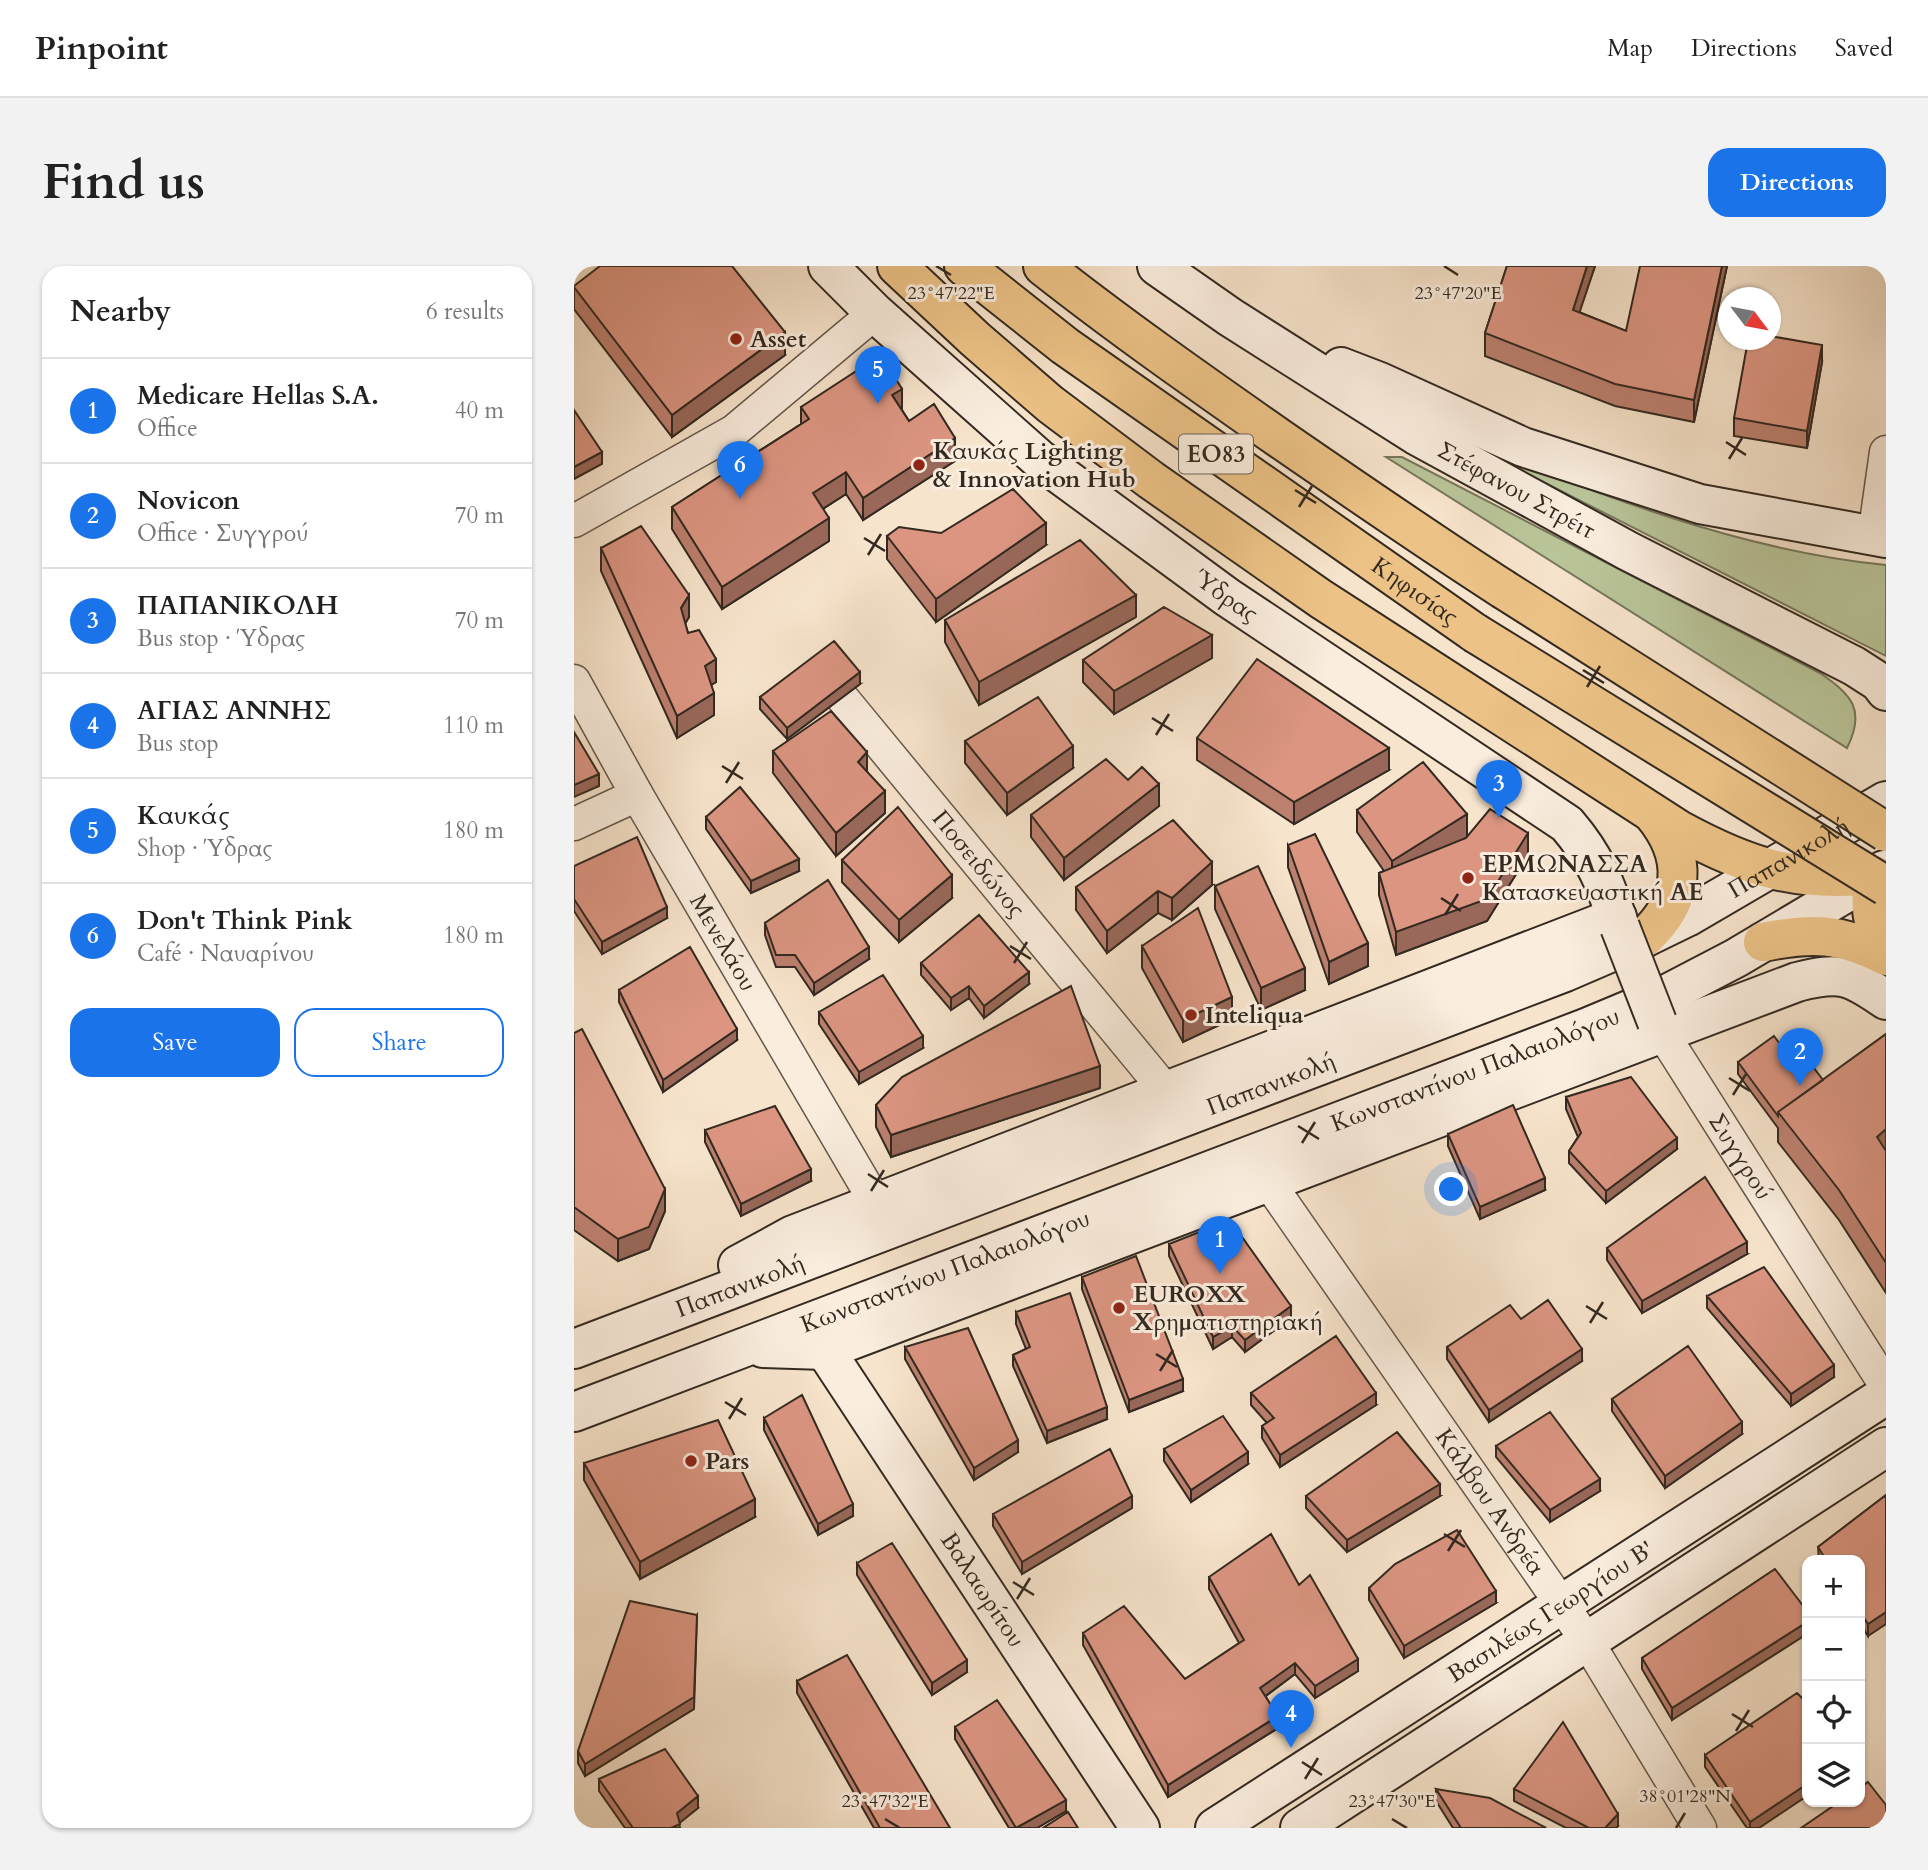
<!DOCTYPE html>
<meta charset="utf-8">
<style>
:root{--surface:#fff;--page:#f2f2f2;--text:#222;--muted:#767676;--line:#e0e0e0;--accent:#1a73e8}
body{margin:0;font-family:Cardo,serif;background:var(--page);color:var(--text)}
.controls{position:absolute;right:21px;bottom:21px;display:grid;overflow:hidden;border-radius:14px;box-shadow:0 2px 5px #0004}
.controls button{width:63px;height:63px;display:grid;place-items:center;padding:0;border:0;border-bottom:2px solid var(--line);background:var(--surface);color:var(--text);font:35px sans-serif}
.compass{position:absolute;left:1144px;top:21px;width:63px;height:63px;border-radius:50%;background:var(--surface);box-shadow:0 2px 5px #0004;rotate:122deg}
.you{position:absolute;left:878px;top:924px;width:24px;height:24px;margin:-18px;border:5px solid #fff;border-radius:50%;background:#1a73e8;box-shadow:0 0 0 10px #1a73e833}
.badge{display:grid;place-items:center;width:46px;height:46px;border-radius:50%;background:var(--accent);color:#fff;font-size:23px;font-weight:700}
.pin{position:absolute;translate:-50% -58px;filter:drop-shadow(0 2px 4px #0008)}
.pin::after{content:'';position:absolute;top:37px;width:24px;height:21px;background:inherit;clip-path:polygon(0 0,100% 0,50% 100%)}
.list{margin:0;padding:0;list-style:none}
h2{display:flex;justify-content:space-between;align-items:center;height:91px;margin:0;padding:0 28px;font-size:30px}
h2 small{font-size:23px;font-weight:400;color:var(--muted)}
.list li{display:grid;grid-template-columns:46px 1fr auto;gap:21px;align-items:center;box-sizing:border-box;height:105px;padding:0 28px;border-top:2px solid var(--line)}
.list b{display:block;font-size:26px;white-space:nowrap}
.list p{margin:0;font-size:23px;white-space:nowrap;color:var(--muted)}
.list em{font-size:23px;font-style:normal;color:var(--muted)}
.actions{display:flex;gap:14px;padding:21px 28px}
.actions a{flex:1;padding:16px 0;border:2px solid var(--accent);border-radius:21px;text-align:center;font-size:24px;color:var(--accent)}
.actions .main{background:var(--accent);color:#fff}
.icon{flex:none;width:38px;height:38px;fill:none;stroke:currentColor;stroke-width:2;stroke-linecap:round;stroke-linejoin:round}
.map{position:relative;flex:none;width:1312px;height:1562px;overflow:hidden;border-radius:21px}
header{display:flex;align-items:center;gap:42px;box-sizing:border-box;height:98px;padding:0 35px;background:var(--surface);border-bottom:2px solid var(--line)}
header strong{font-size:33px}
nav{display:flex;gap:38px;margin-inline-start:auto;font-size:24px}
.intro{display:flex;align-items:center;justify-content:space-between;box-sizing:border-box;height:168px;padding:0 42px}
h1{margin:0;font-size:49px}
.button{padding:18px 32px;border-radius:21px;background:var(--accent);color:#fff;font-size:24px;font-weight:700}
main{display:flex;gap:42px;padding:0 42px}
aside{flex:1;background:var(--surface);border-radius:21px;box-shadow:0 2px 5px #0004}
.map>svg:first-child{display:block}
.green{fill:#b9c59a;stroke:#76775d;stroke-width:2}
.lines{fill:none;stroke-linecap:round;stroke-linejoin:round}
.street-casing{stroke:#64584b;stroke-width:35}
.secondary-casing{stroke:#332920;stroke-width:42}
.primary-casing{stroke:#332920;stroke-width:42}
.street{stroke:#faedde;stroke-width:32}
.secondary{stroke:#faedde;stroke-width:38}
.primary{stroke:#ecc286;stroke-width:38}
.secondary-bridge-casing{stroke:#332920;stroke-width:42;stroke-linecap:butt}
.primary-bridge-casing{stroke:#332920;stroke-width:42;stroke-linecap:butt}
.secondary-bridge{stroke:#faedde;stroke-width:38}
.primary-bridge{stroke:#ecc286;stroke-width:38}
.wall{fill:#bc806f;stroke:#332920;stroke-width:2}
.shaded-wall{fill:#99685a;stroke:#332920;stroke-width:2}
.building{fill:#db9581;stroke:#332920;stroke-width:2}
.ticks{fill:none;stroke:#332920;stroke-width:2.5}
.poi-dot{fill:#8f2418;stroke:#faedde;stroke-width:2.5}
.labels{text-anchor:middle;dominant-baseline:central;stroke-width:6;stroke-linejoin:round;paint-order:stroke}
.shield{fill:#faedde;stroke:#6f6459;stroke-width:2}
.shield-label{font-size:23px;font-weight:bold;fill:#332920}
.poi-label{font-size:24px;font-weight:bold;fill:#332920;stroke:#faedde;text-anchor:start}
.street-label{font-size:24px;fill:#332920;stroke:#faedde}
.ticks-label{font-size:18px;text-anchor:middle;fill:#332920;stroke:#faedde;stroke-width:6;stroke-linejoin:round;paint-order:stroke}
</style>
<header>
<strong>Pinpoint</strong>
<nav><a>Map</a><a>Directions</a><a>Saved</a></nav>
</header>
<div class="intro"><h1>Find us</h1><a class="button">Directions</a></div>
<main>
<aside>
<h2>Nearby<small>6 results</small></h2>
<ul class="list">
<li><span class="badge">1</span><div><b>Medicare Hellas S.A.</b><p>Office</p></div><em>40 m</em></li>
<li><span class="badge">2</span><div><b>Novicon</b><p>Office · Συγγρού</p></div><em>70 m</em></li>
<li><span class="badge">3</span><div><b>ΠΑΠΑΝΙΚΟΛΗ</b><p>Bus stop · Ύδρας</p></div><em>70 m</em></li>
<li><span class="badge">4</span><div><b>ΑΓΙΑΣ ΑΝΝΗΣ</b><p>Bus stop</p></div><em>110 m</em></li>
<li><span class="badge">5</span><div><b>Καυκάς</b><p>Shop · Ύδρας</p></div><em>180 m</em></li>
<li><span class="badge">6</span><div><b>Don't Think Pink</b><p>Café · Ναυαρίνου</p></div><em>180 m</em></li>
</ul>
<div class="actions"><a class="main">Save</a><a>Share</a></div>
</aside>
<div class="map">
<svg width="1312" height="1562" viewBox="0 0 1312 1562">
<rect width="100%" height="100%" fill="#f7e4cc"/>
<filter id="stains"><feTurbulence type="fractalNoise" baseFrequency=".00286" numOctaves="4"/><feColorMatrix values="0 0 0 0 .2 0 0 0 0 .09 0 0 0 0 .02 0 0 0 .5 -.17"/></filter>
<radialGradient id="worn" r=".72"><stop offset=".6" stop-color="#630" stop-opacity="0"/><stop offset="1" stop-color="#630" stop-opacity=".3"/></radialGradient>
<path class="green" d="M873 167C1014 224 1159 284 1312 299V390Z
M812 191H828L1246 407C1278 429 1292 444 1273 482Z"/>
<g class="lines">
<g class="street-casing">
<g id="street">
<path d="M0 255 160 165 301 47"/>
<path d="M1300 271 1312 186"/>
<path id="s1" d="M0 415 63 529 302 937"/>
<path id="s2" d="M270 434 592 825"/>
<path d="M0 558 63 529"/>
<path id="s3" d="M1089 768 1312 1120"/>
<path id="s4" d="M695 917 1013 1375 1126 1562"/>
</g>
</g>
<g class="secondary-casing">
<g id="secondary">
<path id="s5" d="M254 0 301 47 465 193 653 331 993 558C1023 593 1031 618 1046 661"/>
<path id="s6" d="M583 0 656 51 842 169 1054 285 1280 400 1305 416 1312 425"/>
<path d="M767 101 806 116 949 181 1126 238 1312 272"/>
<path d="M164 999 219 969 1043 651"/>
<path d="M189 1082 251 1084 1223 716C1267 705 1276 709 1312 734"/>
<path id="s7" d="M0 1083 991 706 1070 672 1113 651 1312 535"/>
<path id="s8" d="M251 1084 566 1562"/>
<path id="s9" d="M0 1146 1012 762 1091 729 1162 692 1310 604"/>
<path id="s10" d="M641 1562 1312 1129"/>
<path d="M726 1562 1312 1181"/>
</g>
</g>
<g class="primary-casing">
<g id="primary">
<path d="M323 0 401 73 476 138 577 214 747 333 1105 564C1173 601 1222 617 1300 609 1295 637 1297 660 1312 684"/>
<path id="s11" d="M390 0 491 80 901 367"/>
<path d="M469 0C545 60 625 116 705 172 779 223 853 274 929 323"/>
<path d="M1070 672C1111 634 1115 592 1079 548"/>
<path d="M1189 676C1239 666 1266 667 1312 690"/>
</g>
</g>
<use href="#street" class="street"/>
<use href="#secondary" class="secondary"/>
<use href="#primary" class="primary"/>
<g class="secondary-bridge-casing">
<path id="secondary-bridge" d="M1046 661 1083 756"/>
</g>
<g class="primary-bridge-casing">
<path id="primary-bridge" d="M929 323 1312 566
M901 367 1312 620"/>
</g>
<use href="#secondary-bridge" class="secondary-bridge"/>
<use href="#primary-bridge" class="primary-bridge"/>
</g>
<path class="wall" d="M933 0H1021L1005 46 1052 65 1153 0 1120 156 1041 140 911 90V67Z
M0 20 211 89 98 171 0 43Z
M1248 96 1233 182 1160 170V152Z
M227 141 328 144 335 155 381 195 289 254 272 228 249 243 255 275 148 343 98 263V241L227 158Z
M367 267 472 279 362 356 313 293V270Z
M27 282 115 351 111 357 114 367 142 416 137 419 140 449 103 472 27 305Z
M562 351 405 439 371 376V354Z
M638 392 540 448 509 416V394Z
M286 418 213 473 186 443V431Z
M623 472 815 504 720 558 623 494Z
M391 475 499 502 433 549 391 497Z
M199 485 293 505 311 547 262 590 199 507Z
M554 514 585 540 490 614 457 571V549Z
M783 544 893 571 954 589 913 655 822 689 805 629V607L810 605 783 566Z
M132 551 225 605 177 627 132 563Z
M714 579 794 700 755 718 714 601Z
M268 594 378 632 325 676 268 616Z
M0 600 93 652 28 688 0 645Z
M638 619 598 654 584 647 533 687 502 644V621Z
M641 620 731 724 687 744 641 643Z
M191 657 295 693 240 729 221 701H202L191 669Z
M568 680 658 753 609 776 568 702Z
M347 697 455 718 410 752 395 732 377 744 347 709Z
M45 724 163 774 89 826 45 736Z
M245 746 349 782 285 818 245 758Z
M0 767 91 945 75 983 44 995 0 964Z
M1312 768V1027L1265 954 1204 876V862L1164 808V796L1249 814Z
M526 822 317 891 302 861V839Z
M992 831 1103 883 1032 937 995 897V885L1004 871 992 843Z
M131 864 237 915 167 950 131 876Z
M874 868 971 924 906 953 874 880Z
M595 978 717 1052 671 1086 658 1071 639 1083 595 990Z
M1033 982 1173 988 1068 1047 1033 994Z
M508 1011 609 1125 555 1146 508 1023Z
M1133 1030 1260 1111 1217 1140 1133 1042Z
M442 1046 533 1153 473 1177 439 1100V1089L452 1083 442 1058Z
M947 1053 1008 1095 915 1156 873 1093V1081Z
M331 1081 444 1186 400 1214 331 1093Z
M677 1127 802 1139 706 1201 688 1172V1160L693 1157 677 1139Z
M1038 1133 1168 1168 1091 1222 1038 1145Z
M190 1152 279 1250 244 1269 190 1164Z
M922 1180 1026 1225 976 1256 922 1191Z
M590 1183 674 1198 617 1236 590 1195Z
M10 1197 181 1251 66 1313 10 1214Z
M1312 1229 1294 1370 1286 1358V1294H1245L1244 1281Z
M732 1230H866L773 1286 732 1242Z
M558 1242 448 1308 419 1260V1248Z
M283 1297 393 1406 358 1429 283 1309Z
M1201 1303 1098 1454 1068 1403V1392Z
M635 1311 725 1319 784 1405 741 1432 721 1408 692 1430 704 1462 594 1531 509 1379V1367L611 1413 665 1377 635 1323Z
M795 1322 922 1337 830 1392 795 1334Z
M223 1415 376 1562H300L223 1427Z
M120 1443 11 1510 4 1497V1485Z
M381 1461 492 1545 463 1562H435L381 1473Z
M1131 1489 1185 1562H1173L1131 1501Z
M25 1513 124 1542 105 1557 106 1562H51L25 1525Z
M862 1523 972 1562H879L862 1535Z
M940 1523 1044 1560 1042 1562H992L940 1535Z"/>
<path class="shaded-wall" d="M1013 0H1021L999 66V44Z
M1148 0H1153L1120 156V134Z
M211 66V89L98 171V149Z
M1248 79V96L1233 182V165Z
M328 123V145L318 129Z
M381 172V195L289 254V232Z
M28 186V198L0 213V201Z
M272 206V228L239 249V227Z
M255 252V275L148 343V321Z
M472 257V279L362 356V333Z
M115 329V351L107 365V342Z
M562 329V351L405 439V416Z
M638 369V392L540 448V425Z
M142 393V416L131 423V400Z
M286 406V418L213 473V462Z
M140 427V449L103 472V450Z
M499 480V502L433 549V527Z
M815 482V504L720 558V536Z
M293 486V508L284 496Z
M25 508V520L0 531V519Z
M585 518V540L490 614V592Z
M311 525V547L262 590V567Z
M893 548V571L818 617V595Z
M954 567V589L913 655 822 689V666Z
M225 593V605L177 627V615Z
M638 596V619L598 654V632Z
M378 609V632L325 676V654Z
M584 625V647L533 687V665Z
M93 641V652L28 688V676Z
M794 677V700L755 718V696Z
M295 681V693L240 729V717Z
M731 702V724L687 744V722Z
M455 706V718L410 752V740Z
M395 720V732L377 744V732Z
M658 731V753L609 776V754Z
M163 763V774L89 826V814Z
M349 770V782L285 818V806Z
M526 800V822L317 891V869Z
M1312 863V893L1303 871Z
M1103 872V883L1032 937V925Z
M237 903V915L167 950V938Z
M971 912V924L906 953V941Z
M91 923V945L75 983 44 995V973Z
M1173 976V988L1068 1047V1035Z
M717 1040V1052L671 1086V1074Z
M658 1060V1071L639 1083V1071Z
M1008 1083V1095L915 1156V1144Z
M1260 1099V1111L1217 1140V1128Z
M609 1113V1125L555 1146V1134Z
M802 1127V1139L706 1201V1189Z
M533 1141V1153L473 1177V1165Z
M1168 1156V1168L1091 1222V1210Z
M444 1174V1186L400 1214V1202Z
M674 1186V1198L617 1236V1224Z
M1026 1213V1225L976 1256V1244Z
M866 1218V1230L773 1286V1274Z
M558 1230V1242L448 1308V1296Z
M181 1233V1251L66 1313V1296Z
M279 1238V1250L244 1269V1258Z
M922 1325V1337L830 1392V1380Z
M1312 1346V1358L1294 1370V1358Z
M123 1349 120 1443 11 1510V1498Z
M1233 1356V1368L1098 1454V1442Z
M784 1393V1405L741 1432V1420Z
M393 1394V1406L358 1429V1417Z
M721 1397V1408L686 1434V1422Z
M704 1450V1462L594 1531V1519Z
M1233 1518V1530L1185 1562H1176V1556Z
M124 1530V1542L103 1559V1547Z
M492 1534V1545L463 1562H442Z
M1044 1548V1560L1042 1562H1031Z"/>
<path class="building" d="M26 0H158L211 66 98 149 0 21V20Z
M933 0H1013L999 44 1052 65 1066 0H1148L1120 134 1041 118 911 67Z
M1196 70 1248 79 1233 165 1160 152 1174 74H1196Z
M307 89 328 123 318 129 335 155 360 138 381 172 289 232 272 206 239 227 255 252 148 321 98 241 235 153 227 141Z
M0 144 28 186 0 201Z
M439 223 472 257 362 333 313 270 325 261 367 267Z
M67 260 115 329 107 342 114 367 125 364 142 393 131 400 140 427 103 450 27 282Z
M506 274 562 329 405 416 371 354Z
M590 341 638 369 540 425 509 394Z
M260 375 286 406 213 462 186 431Z
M683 393 815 482 720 536 623 472Z
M464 431 499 480 433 527 391 475Z
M257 445 293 486 284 496 311 525 262 567 199 485Z
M0 466 25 508 0 519Z
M532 493 554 514 568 501 585 518 490 592 457 549Z
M849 496 893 548 818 595 783 544Z
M166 521 225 593 177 615 132 551Z
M324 541 378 609 325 654 268 594Z
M916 543 954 567 913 633 822 666 805 607 892 572Z
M599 554 638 596 598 632 584 625 533 665 502 621Z
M741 568 794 677 755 696 714 579Z
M63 571 93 641 28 676 0 633V600Z
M684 600 731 702 687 722 641 620Z
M254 614 295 681 240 717 221 689H202L191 657Z
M624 642 658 731 609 754 568 680Z
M405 649 455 706 410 740 395 720 377 732 347 697Z
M116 681 163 763 89 814 45 724Z
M309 709 349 770 285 806 245 746Z
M497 720 526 800 317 869 302 839 328 811Z
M8 763 91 923 75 961 44 973 0 941V767Z
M1312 768V863L1303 871 1312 885V997L1265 924 1204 846Z
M1200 770 1214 789 1227 785 1249 814 1204 846V850L1164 796Z
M1057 811 1103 872 1032 925 995 885 1007 867 992 831Z
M939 839 971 912 906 941 874 868Z
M201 840 237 903 167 938 131 864Z
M1131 911 1173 976 1068 1035 1033 982Z
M656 954 717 1040 671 1074 658 1060 639 1071 595 978Z
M562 990 609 1113 555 1134 508 1011Z
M1190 1001 1260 1099 1217 1128 1133 1030Z
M496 1027 533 1141 473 1165 439 1089 456 1081 442 1046Z
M974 1034 1008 1083 915 1144 873 1081 936 1039 947 1053Z
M394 1062 444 1174 400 1202 331 1081Z
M762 1070 802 1127 706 1189 688 1160 700 1152 677 1127Z
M1114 1080 1168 1156 1091 1210 1038 1133Z
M228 1129 279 1238 244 1258 190 1152Z
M976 1146 1026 1213 976 1244 922 1180Z
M649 1150 674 1186 617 1224 590 1183Z
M144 1154 181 1233 66 1296 10 1197Z
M823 1166 866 1218 773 1274 732 1230Z
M536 1183 558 1230 448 1296 419 1248Z
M1312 1229V1346L1294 1358 1286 1346V1294H1252L1244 1281Z
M883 1264 922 1325 830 1380 795 1322 821 1298Z
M697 1268 725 1319 736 1309 784 1393 741 1420 721 1397 686 1422 704 1450 594 1519 509 1367 550 1340 611 1413 670 1374 635 1311Z
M318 1277 393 1394 358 1417 283 1297Z
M1201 1303 1233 1345V1356L1098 1442 1068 1392Z
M56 1335 123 1349 120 1431 11 1498 4 1485Z
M273 1389 376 1562H306L223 1415Z
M1223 1427 1233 1437V1518L1176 1556 1131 1489Z
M423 1434 492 1534 442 1562 381 1461Z
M989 1456 1044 1548 1031 1562H1015L940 1523Z
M91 1483 124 1530 103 1547 106 1558 97 1562H59L25 1513Z
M1294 1516 1312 1539V1562H1227L1265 1536H1286V1522Z
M862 1523 916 1532 972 1562H887Z
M494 1546 504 1562H469Z"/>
<path class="ticks" d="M362 0 377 9M870 0 884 9M1152 176 1172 189M1155 193 1168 172M721 224 742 237M725 241 738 220M290 272 311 285M294 289 307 268M1009 404 1030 417M1013 421 1026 400M578 452 599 465M582 469 595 448M148 500 169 513M152 517 165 496M867 632 887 645M871 649 884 628M436 680 457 693M440 697 453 676M1155 812 1176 825M1159 829 1172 808M724 860 745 873M728 877 741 856M294 908 314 921M297 925 310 904M1012 1040 1033 1053M1016 1057 1029 1036M582 1088 603 1101M586 1105 599 1084M151 1136 172 1149M155 1153 168 1132M870 1268 891 1281M874 1285 887 1264M439 1316 460 1329M443 1333 456 1312M1158 1448 1179 1461M1162 1465 1175 1444M728 1496 748 1509M731 1513 744 1492M311 1553 326 1562M818 1553 833 1562M1102 1562 1111 1547"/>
<g class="poi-dot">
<circle cx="162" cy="73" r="7"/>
<circle cx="345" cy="199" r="7"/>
<circle cx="894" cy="612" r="7"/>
<circle cx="617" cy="749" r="7"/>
<circle cx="545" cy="1042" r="7"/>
<circle cx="117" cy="1195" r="7"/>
</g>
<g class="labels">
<rect class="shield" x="605" y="168.5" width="74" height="39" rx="5"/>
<g class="shield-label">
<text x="642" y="188">ΕΟ83</text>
</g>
<g class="poi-label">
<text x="176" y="73">Asset</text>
<text x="359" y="185">Καυκάς Lighting<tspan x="359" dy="28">&amp; Innovation Hub</tspan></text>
<text x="908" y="598">ΕΡΜΩΝΑΣΣΑ<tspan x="908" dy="28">Κατασκευαστική ΑΕ</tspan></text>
<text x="631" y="749">Inteliqua</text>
<text x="559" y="1028">EUROXX<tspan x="559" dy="28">Χρηματιστηριακή</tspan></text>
<text x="131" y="1195">Pars</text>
</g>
<g class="street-label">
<text stroke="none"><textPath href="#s6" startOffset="424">Στέφανου Στρέιτ</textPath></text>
<text stroke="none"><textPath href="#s11" startOffset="556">Κηφισίας</textPath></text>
<text stroke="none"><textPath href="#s5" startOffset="518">Ύδρας</textPath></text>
<text stroke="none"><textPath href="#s7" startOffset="1312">Παπανικολή</textPath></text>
<text stroke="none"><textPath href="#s2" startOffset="212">Ποσειδώνος</textPath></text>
<text stroke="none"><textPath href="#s1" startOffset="301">Μενελάου</textPath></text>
<text stroke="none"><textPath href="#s9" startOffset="964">Κωνσταντίνου Παλαιολόγου</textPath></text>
<text stroke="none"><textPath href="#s7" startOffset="746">Παπανικολή</textPath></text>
<text stroke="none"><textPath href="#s3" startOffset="145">Συγγρού</textPath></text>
<text stroke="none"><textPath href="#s9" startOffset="397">Κωνσταντίνου Παλαιολόγου</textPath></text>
<text stroke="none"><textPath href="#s7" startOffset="178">Παπανικολή</textPath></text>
<text stroke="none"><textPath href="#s4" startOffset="388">Κάλβου Ανδρέα</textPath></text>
<text stroke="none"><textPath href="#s8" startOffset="287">Βαλαωρίτου</textPath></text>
<text stroke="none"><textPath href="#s10" startOffset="399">Βασιλέως Γεωργίου Β'</textPath></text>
</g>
</g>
<g class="ticks-label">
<text x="377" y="33">23°47'22"E</text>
<text x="884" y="33">23°47'20"E</text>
<text x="1111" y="1536">38°01'28"N</text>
<text x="311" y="1541">23°47'32"E</text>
<text x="818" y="1541">23°47'30"E</text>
</g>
<rect width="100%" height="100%" filter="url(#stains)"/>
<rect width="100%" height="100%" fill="url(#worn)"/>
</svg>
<div class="controls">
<button>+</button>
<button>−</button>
<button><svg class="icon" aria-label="locate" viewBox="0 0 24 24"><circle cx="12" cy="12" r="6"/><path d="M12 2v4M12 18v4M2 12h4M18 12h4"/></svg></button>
<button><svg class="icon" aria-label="layers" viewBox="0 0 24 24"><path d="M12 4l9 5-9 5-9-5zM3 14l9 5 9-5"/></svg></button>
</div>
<svg class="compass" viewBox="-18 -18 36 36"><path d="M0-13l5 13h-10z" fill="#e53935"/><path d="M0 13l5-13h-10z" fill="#767676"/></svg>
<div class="you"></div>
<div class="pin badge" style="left:646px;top:1008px">1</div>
<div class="pin badge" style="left:1226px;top:820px">2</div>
<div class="pin badge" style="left:925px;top:552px">3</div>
<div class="pin badge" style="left:717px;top:1482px">4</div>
<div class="pin badge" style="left:304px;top:138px">5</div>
<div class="pin badge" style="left:166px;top:233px">6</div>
</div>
</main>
